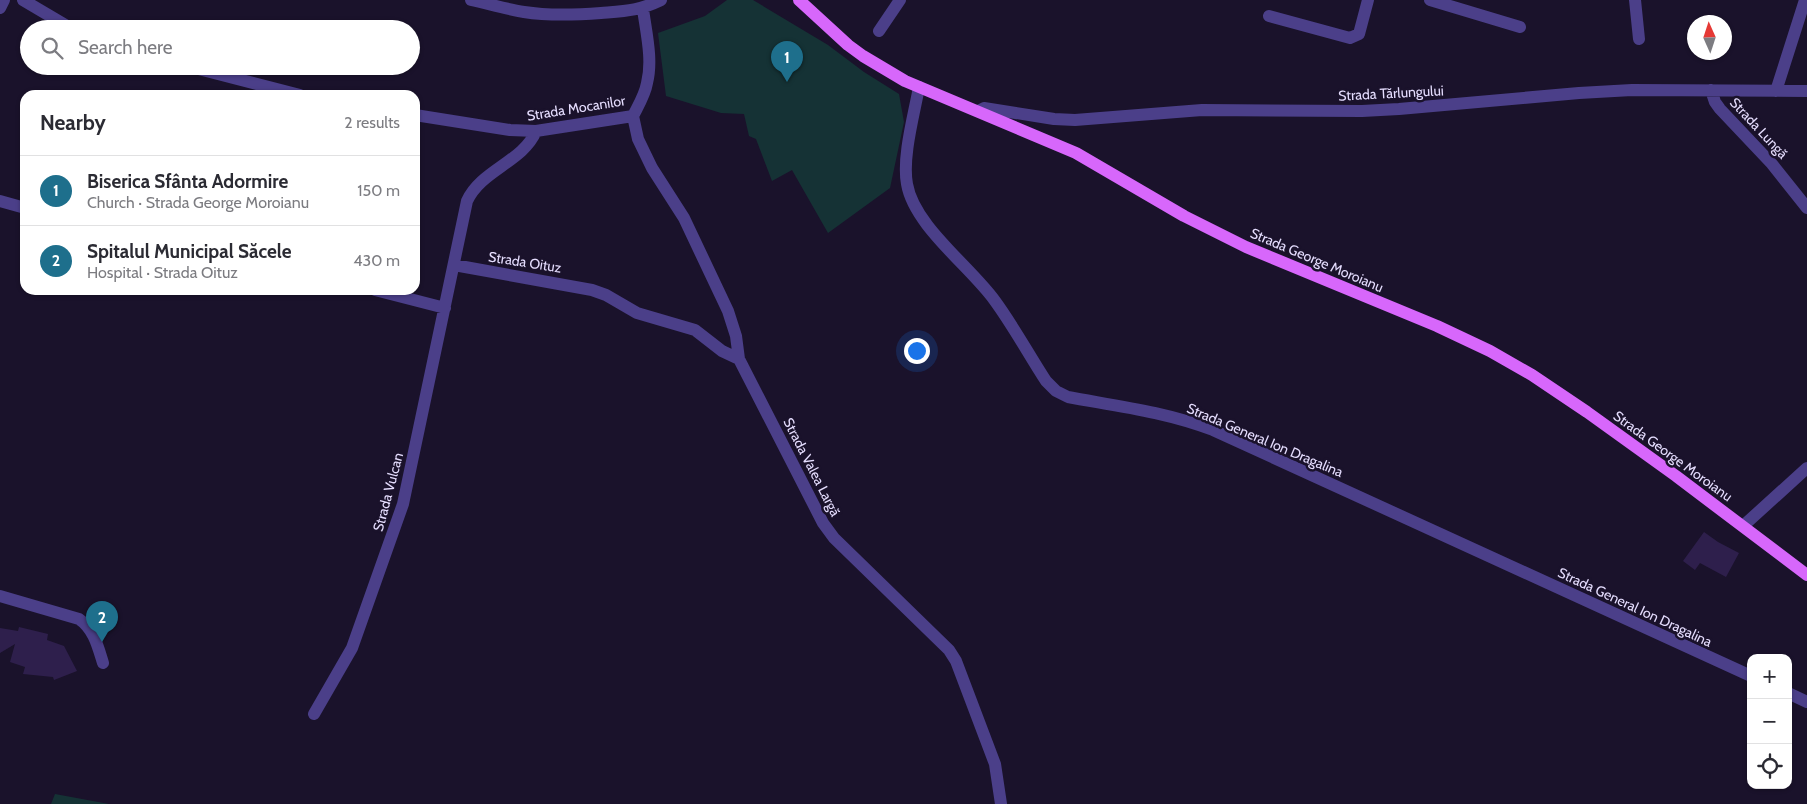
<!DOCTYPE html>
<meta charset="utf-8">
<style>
:root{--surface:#fff;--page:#f7f7f7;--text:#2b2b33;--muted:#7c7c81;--line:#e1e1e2;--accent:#1e6f8c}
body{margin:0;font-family:Cabin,sans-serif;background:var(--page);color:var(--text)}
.controls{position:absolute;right:15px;bottom:15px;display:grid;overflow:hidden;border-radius:10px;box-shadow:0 1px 4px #0004}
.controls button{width:45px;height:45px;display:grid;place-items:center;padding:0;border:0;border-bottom:1px solid var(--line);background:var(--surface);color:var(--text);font:25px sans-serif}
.compass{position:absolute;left:1687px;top:15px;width:45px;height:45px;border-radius:50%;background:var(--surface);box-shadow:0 1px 4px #0004;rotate:357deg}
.you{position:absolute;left:916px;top:350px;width:18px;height:18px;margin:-12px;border:4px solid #fff;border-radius:50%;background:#1a73e8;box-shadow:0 0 0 8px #1a73e833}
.badge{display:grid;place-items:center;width:32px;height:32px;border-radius:50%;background:var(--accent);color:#fff;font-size:16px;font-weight:700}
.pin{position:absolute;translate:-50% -41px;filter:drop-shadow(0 1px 2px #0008)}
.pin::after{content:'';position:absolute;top:26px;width:18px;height:15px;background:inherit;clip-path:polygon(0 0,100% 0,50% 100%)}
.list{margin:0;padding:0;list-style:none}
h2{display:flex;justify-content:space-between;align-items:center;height:65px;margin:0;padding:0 20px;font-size:21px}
h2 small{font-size:16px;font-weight:400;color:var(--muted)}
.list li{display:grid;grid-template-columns:32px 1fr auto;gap:15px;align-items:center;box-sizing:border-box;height:70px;padding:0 20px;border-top:1px solid var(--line)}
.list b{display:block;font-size:19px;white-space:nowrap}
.list p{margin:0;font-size:16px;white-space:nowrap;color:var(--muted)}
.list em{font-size:16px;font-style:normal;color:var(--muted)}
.icon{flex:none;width:28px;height:28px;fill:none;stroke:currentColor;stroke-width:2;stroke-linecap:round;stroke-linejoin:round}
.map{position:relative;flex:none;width:1807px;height:804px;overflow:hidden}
.search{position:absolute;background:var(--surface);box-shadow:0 1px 4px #0004;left:20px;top:20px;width:400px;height:55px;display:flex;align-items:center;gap:12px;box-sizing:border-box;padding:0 18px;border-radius:28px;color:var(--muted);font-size:19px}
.panel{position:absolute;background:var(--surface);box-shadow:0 1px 4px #0004;left:20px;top:90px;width:400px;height:205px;border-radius:15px}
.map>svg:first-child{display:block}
.green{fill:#153235}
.building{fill:#2e1f4c}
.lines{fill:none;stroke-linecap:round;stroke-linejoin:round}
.minor{stroke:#4b3f89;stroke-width:12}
.major{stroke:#d767fb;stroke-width:12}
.labels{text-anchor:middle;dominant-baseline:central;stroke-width:5;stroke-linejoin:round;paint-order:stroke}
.street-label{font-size:14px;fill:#e5ddfe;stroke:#1a122b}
</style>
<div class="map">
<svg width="1807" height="804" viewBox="0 0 1807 804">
<rect width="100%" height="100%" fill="#1a122b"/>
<path class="green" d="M727 0H753L828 45 864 72 899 94 904 122 890 188 828 233 792 170 772 181 756 139 749 136 744 114 721 113 666 96 658 33 705 16Z
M55 794 109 804H51Z"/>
<path class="building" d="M1704 532 1718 542 1739 553 1726 577 1700 563 1695 570 1683 561Z
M19 627 48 634 47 640 64 646 77 671 54 680 53 677 23 674 25 667 10 662 15 644 0 653V628L18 631Z"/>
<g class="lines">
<path class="minor" d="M23 0 72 29
M471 0C489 4 506 9 524 12 549 16 575 15 601 13 626 11 638 11 661 0
M1430 0 1520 27
M1635 0 1639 39
M0 8 4 0
M1269 16 1350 38 1359 34 1368 0
M879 31 900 0
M187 66 300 95
M919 87C914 115 902 157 907 184 914 226 971 267 995 301 1014 327 1029 355 1046 381L1056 391 1068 397C1117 406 1166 412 1213 430L1751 676
M1711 90 1715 102 1720 109 1772 164 1807 208
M1776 91 1805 0
M978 111 984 108 1054 119 1075 120 1202 110 1362 111 1399 109 1579 93 1632 90 1807 91
M415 115 510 130 536 131 633 116
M633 116 638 139 652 168 684 218 728 311 736 336 739 359 823 523 834 538 949 650 956 661 995 764 1001 804
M633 116C638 106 645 95 647 83 653 60 646 32 643 9
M0 201 25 208
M454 265 592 290 606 295 637 313 695 330 722 351 739 359
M375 290 445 308
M1743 526 1807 468
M0 596 79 619C94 629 98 647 103 663
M1788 693 1807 702
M314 714 352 648 403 504 467 201C481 170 523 162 536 131"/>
<path class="major" d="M799 0 848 45 863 56 905 81 1076 153 1184 216 1246 247 1437 326 1490 351 1532 375 1587 412 1676 476 1807 575"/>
</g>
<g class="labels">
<g class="street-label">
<text transform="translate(1391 93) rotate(-3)">Strada Tărlungului</text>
<text transform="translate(576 108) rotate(-9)">Strada Mocanilor</text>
<text transform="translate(1759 128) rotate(47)">Strada Lungă</text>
<text transform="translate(1317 260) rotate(23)">Strada George Moroianu</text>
<text transform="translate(525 262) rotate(9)">Strada Oituz</text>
<text transform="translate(1265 440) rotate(23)">Strada General Ion Dragalina</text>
<text transform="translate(1673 456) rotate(36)">Strada George Moroianu</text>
<text transform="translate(812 467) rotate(63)">Strada Valea Largă</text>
<text transform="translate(388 492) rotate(-75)">Strada Vulcan</text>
<text transform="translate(1635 607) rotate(25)">Strada General Ion Dragalina</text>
</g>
</g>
</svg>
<div class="controls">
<button>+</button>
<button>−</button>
<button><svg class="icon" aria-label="locate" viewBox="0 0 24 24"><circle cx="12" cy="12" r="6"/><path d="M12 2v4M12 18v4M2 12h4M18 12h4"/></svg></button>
</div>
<svg class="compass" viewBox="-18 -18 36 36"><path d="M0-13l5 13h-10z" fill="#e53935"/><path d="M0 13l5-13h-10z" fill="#7c7c81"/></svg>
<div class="you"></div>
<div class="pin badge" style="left:787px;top:82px">1</div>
<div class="pin badge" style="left:102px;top:642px">2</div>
<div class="search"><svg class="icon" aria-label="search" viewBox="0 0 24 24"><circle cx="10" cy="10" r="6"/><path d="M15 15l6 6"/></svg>Search here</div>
<section class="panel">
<h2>Nearby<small>2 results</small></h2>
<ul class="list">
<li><span class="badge">1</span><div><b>Biserica Sfânta Adormire</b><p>Church · Strada George Moroianu</p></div><em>150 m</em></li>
<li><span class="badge">2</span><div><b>Spitalul Municipal Săcele</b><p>Hospital · Strada Oituz</p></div><em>430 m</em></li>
</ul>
</section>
</div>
